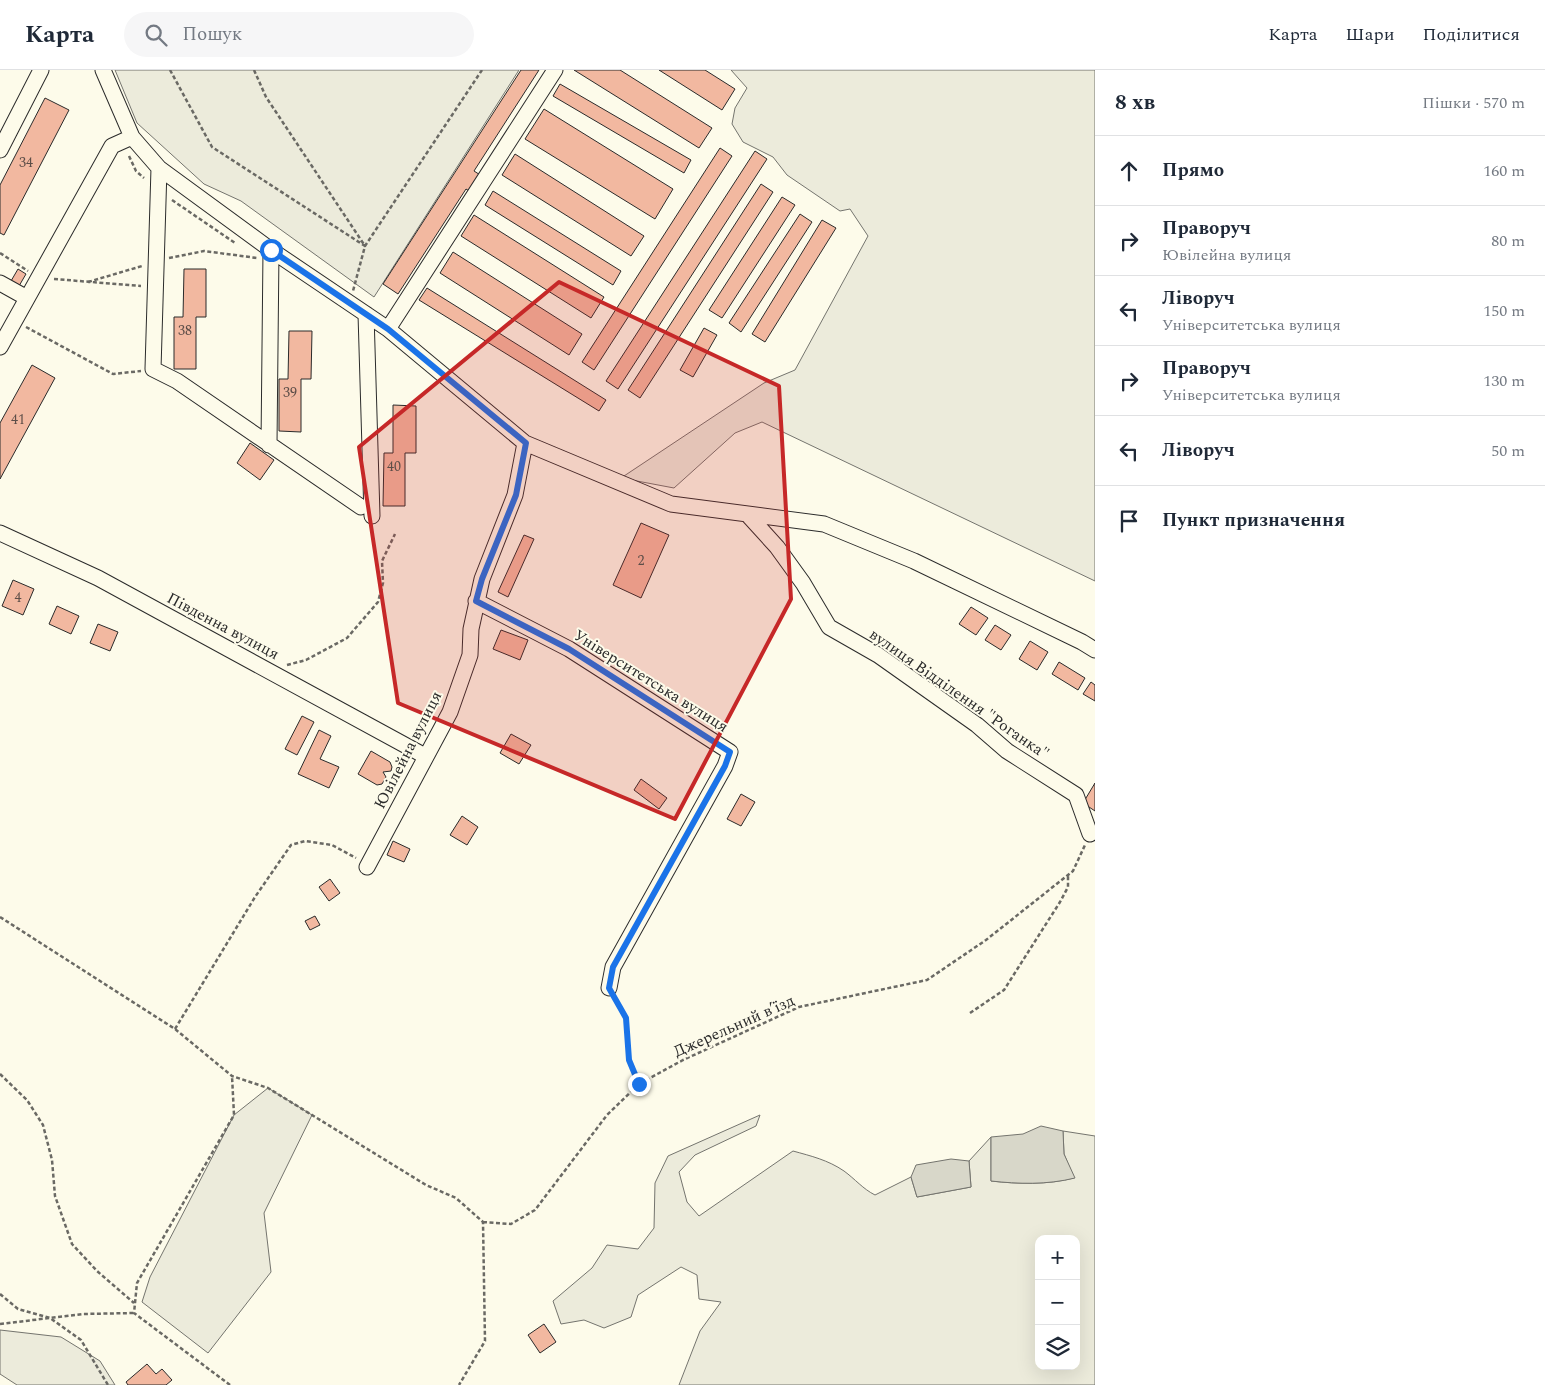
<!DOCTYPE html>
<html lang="uk">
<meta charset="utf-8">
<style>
:root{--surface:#fff;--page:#f6f6f7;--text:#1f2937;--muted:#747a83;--line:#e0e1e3}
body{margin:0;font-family:Spectral,serif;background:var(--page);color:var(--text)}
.controls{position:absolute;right:15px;bottom:15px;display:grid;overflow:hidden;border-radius:10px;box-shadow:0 5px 20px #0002}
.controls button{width:45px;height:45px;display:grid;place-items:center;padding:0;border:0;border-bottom:1px solid var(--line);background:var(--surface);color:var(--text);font:25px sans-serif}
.stop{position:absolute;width:15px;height:15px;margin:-11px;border:4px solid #1a73e8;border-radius:50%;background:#fff}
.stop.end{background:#1a73e8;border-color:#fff;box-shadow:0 1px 5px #0008}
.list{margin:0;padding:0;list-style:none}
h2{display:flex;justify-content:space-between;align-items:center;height:65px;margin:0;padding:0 20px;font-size:21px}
h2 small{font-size:16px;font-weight:400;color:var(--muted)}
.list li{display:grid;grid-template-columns:32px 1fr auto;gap:15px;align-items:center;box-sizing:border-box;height:70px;padding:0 20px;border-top:1px solid var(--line)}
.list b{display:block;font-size:19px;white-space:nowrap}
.list p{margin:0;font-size:16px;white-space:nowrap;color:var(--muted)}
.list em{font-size:16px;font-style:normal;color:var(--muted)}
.icon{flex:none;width:28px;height:28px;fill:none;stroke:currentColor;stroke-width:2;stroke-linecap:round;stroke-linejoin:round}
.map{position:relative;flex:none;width:1095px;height:1315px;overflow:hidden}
header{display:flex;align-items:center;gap:30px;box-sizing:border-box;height:70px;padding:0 25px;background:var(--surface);border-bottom:1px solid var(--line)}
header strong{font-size:24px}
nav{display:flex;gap:28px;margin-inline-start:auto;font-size:18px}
.search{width:350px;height:45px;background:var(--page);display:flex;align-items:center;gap:12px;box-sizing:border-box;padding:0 18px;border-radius:28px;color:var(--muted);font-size:19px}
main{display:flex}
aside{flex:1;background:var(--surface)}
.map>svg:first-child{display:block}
.green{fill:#ecebdb;stroke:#74746e;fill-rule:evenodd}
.water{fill:#d8d7c9;stroke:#74746e}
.building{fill:#f2b8a0;stroke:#2b2b2b}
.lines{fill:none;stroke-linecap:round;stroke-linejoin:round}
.minor-casing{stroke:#2b2b2b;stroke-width:17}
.path{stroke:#6a6964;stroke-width:2.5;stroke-dasharray:4 2.5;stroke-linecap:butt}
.minor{stroke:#fdfbea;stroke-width:15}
.route{stroke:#1a73e8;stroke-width:6}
.marked{fill:#c62828;fill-opacity:0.2;stroke:#c62828;stroke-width:4;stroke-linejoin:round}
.labels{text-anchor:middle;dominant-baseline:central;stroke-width:4;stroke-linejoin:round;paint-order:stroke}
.number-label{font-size:14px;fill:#5d4e48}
.street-label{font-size:16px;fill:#2b2b2b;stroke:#fdfbea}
</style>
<header>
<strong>Карта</strong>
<div class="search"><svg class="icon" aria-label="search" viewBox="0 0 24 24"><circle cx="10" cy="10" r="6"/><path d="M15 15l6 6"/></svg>Пошук</div>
<nav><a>Карта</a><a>Шари</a><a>Поділитися</a></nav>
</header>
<main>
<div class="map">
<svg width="1095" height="1315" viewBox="0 0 1095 1315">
<rect width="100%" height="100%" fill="#fdfbea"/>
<path class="green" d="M115 0H519L374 227 241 131 204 114 137 53Z
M731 0H1095V511L762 352 735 363 674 418 621 408 764 313 795 300 868 166 850 139 840 141 787 105 773 87 743 72 732 54 735 38 747 18Z
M268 1018 312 1045 264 1143 271 1202 208 1283 142 1232 150 1207 234 1045Z
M760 1045 756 1056 695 1085 679 1102 687 1132 699 1146 793 1081C811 1086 828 1090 844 1101 855 1109 863 1119 875 1125L911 1107 917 1127 971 1117 969 1091 991 1067V1111C1018 1114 1047 1115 1074 1108L1064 1084 1063 1061 1095 1066V1315H679L700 1261 721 1232 699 1229 697 1205 681 1197 638 1225 631 1247 604 1258 584 1250 561 1254 553 1231 592 1198 607 1175 638 1179 654 1158 655 1113 668 1086ZM1039 1169H1076V1296H1039Z
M0 1260 61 1267 100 1291 115 1315H17L0 1304Z"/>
<path class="water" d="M1041 1056 1063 1061 1064 1084 1075 1108C1047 1115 1018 1114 991 1111V1067L1023 1064Z
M951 1089 969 1091 971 1117 917 1127 911 1107 916 1095Z"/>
<path class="building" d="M521 0H539L474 101 485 108 475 125 466 119 398 224 383 214Z
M574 0H620L712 58 699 78Z
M659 0H705L735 19 722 40Z
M560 14 691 90 684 103 553 26Z
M45 28 69 40 4 165 0 163V115Z
M544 39 673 119 655 149 525 69Z
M720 78 732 86 594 300 582 292Z
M755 81 767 89 618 319 606 311Z
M515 84 644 166 631 186 502 105Z
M761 114 773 122 640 328 628 320Z
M493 121 621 201 613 215 485 135Z
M782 127 795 135 722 248 709 240Z
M800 144 812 152 741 262 729 253Z
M474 145 604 227 591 248 461 166Z
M822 150 836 158 765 272 752 264Z
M453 182 582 264 569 285 440 203Z
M18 199 26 204 19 216 11 211Z
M184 199H206V247H196V299H174V247H183Z
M427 218 606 330 599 341 419 230Z
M704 258 717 265 693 307 680 300Z
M289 261H312L311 309H301V362L279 361V309H288Z
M32 295 55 308 0 409V353Z
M393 335 416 336V383H405V436H383L384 383H393Z
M250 373 274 390 260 410 237 393Z
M641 453 669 465 641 528 613 515Z
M524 465 534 469 508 527 498 522Z
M13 510 34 519 23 545 2 536Z
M57 536 79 546 71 564 49 554Z
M971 537 988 548 976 565 959 554Z
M98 554 118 562 110 581 90 573Z
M995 555 1011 565 1001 580 985 570Z
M501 560 528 570 520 590 493 579Z
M1030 571 1048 582 1037 600 1019 589Z
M1059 592 1085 608 1078 620 1052 604Z
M1091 612 1095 615V631L1083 624Z
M302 646 314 652 297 685 285 679Z
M319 660 331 666 320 689 339 697 329 718 298 704Z
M511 664 531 675 519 694 500 683Z
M371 681 390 692 392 697 391 701 383 702 386 707 382 714 377 715 358 704Z
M641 709 667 728 659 739 634 720Z
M1095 713V741L1083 733Z
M741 724 755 732 741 756 727 749Z
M462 746 478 757 467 775 450 765Z
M393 771 410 779 404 792 387 785Z
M330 809 340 823 329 831 319 817Z
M315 846 320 855 310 860 305 851Z
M544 1254 556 1272 540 1283 528 1265Z
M147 1294 156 1304 162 1299 172 1310 166 1315H128L126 1312Z"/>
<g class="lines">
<g class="minor-casing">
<path id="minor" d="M103 0 132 67 159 98 271 180 388 259 525 373 671 434 824 454 914 491 1082 572 1095 580
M0 80 41 0
M159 98 153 299 177 311 361 437
M0 213 27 228
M366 244 372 446
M388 259 555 0
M0 277 112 76 132 67
M269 375 271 180
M747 444 777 477 803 513 829 557 878 585 977 655 1007 681 1076 725 1090 764
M0 463 98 508 425 686
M476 531 569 579 730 682 725 696 613 897 609 918
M367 797 450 642 470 585 471 559 482 509 515 425 525 373"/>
</g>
<path class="path" d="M170 0 212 77 365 176 353 221
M254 0 266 27 365 176 482 0
M129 86 136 101 144 108
M172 130 235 173
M0 183 28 201
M169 188 204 181 257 188
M54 209 141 216
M88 212 142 196
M26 257 113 304 141 301
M287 595 306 590 347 568 378 532 383 513 382 491 395 464
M0 847 175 959 232 1006 268 1018 426 1115 456 1128 483 1152 485 1271 459 1315
M616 931 626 948 629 990 639 1013
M970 943 1004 920 1060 832 1068 817V805
M175 959 255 827 291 775 305 771 332 775 356 788
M0 1004 27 1030 43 1055 52 1090 55 1126 72 1174 97 1201 134 1233
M483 1152 511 1154 535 1140 607 1045 639 1014 683 990 799 937 927 910 986 870 1073 801 1085 775
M0 1224 18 1239 50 1248 81 1270 108 1315
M0 1254 83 1244 134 1243
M230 1315 134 1243 137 1213 234 1045 232 1006"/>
<use href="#minor" class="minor"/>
</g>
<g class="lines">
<path class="route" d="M271 180 388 259 526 373 516 425 482 509 476 531 569 579 730 682 725 696 613 897 609 918 626 948 629 990 639 1014"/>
</g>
<path class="marked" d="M559 212 779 316 791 529 675 749 398 633 359 377Z"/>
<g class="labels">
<g class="number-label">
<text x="26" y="92">34</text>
<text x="185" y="260">38</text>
<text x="290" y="322">39</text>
<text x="18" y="349">41</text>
<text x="394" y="396">40</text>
<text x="641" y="490">2</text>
<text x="18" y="527">4</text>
</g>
<g class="street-label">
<text transform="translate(223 556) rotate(28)">Південна вулиця</text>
<text transform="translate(651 611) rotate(32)">Університетська вулиця</text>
<text transform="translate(959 624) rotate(35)">вулиця Відділення "Роганка"</text>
<text transform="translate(408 680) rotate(-63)">Ювілейна вулиця</text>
<text transform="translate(734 956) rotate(-24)">Джерельний в’їзд</text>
</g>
</g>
</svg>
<div class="controls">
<button>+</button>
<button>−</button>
<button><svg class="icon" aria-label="layers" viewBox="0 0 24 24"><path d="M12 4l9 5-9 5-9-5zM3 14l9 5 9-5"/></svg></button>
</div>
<div class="stop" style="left:271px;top:180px"></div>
<div class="stop end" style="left:639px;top:1014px"></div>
</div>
<aside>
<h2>8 хв<small>Пішки · 570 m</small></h2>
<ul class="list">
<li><svg class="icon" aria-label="ahead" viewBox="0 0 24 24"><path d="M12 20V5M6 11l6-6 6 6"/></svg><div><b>Прямо</b></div><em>160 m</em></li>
<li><svg class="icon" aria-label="right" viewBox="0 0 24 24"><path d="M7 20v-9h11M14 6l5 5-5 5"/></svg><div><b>Праворуч</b><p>Ювілейна вулиця</p></div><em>80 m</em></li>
<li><svg class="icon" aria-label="left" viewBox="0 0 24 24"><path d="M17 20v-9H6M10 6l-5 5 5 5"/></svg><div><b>Ліворуч</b><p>Університетська вулиця</p></div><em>150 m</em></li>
<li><svg class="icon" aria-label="right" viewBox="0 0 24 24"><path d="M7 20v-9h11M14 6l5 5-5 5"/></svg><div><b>Праворуч</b><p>Університетська вулиця</p></div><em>130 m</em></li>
<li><svg class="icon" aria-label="left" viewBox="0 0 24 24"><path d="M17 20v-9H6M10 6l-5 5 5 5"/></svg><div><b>Ліворуч</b></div><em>50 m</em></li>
<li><svg class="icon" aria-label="arrive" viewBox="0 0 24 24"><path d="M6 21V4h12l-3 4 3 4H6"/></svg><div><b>Пункт призначення</b></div></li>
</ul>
</aside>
</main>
